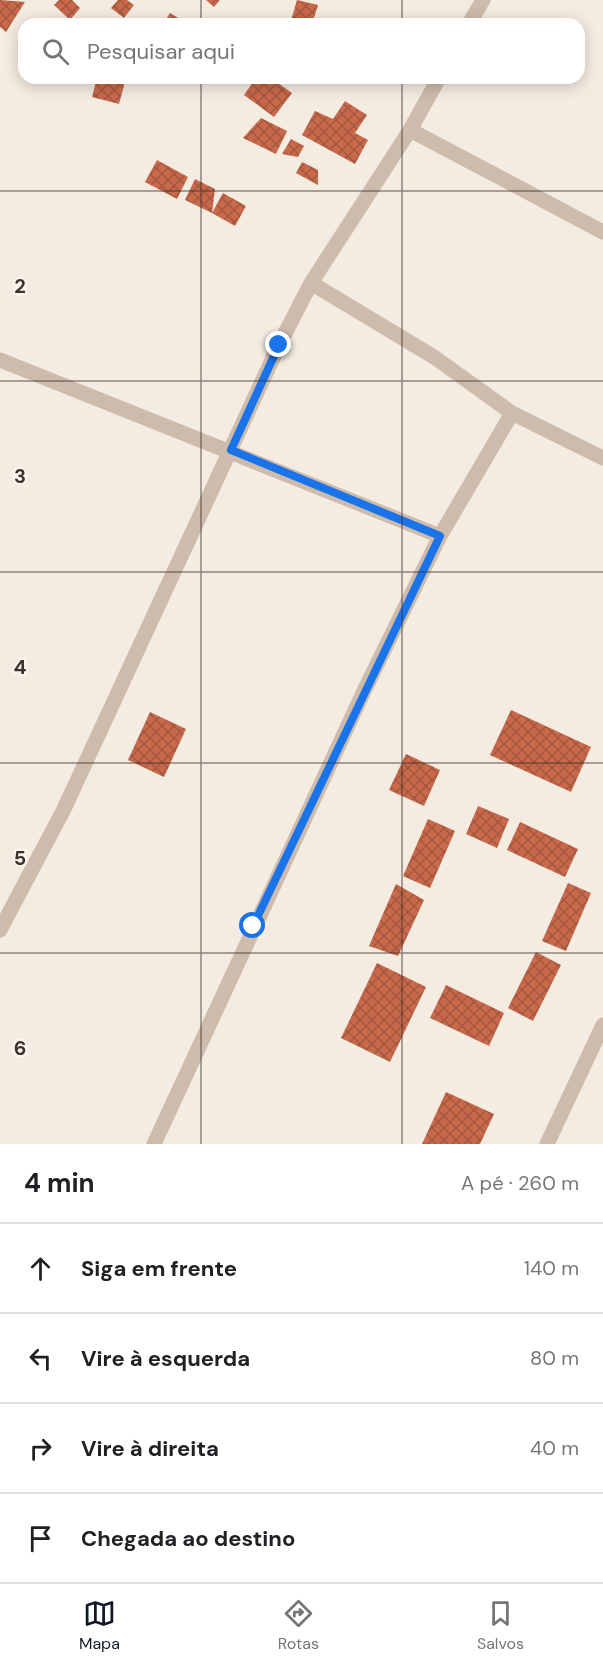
<!DOCTYPE html>
<html lang="pt">
<meta charset="utf-8">
<style>
:root{--surface:#fff;--page:#f6f6f6;--text:#202124;--muted:#757577;--line:#e0e0e0;--accent:#111827}
body{margin:0;font-family:"DM Sans",sans-serif;background:var(--page);color:var(--text)}
.stop{position:absolute;width:18px;height:18px;margin:-14px;border:4px solid #1a73e8;border-radius:50%;background:#fff}
.stop.end{background:#1a73e8;border-color:#fff;box-shadow:0 2px 6px #0008}
.list{margin:0;padding:0;list-style:none}
h2{display:flex;justify-content:space-between;align-items:center;height:78px;margin:0;padding:0 24px;font-size:26px}
h2 small{font-size:20px;font-weight:400;color:var(--muted)}
.list li{display:grid;grid-template-columns:39px 1fr auto;gap:18px;align-items:center;box-sizing:border-box;height:90px;padding:0 24px;border-top:2px solid var(--line)}
.list b{display:block;font-size:22px;white-space:nowrap}
.list em{font-size:20px;font-style:normal;color:var(--muted)}
.icon{flex:none;width:33px;height:33px;fill:none;stroke:currentColor;stroke-width:2;stroke-linecap:round;stroke-linejoin:round}
.map{position:relative;flex:none;width:603px;height:1144px;overflow:hidden}
.search{position:absolute;background:var(--surface);box-shadow:0 3px 15px #0003;left:18px;right:18px;top:18px;height:66px;display:flex;align-items:center;gap:15px;box-sizing:border-box;padding:0 21px;border-radius:18px;color:var(--muted);font-size:22px}
.sheet{height:438px;background:var(--surface)}
nav{display:flex;justify-content:space-around;align-items:center;box-sizing:border-box;height:84px;border-top:2px solid var(--line);background:var(--surface);font-size:16px;color:var(--muted)}
nav a{display:grid;justify-items:center;gap:3px}
nav .on{color:var(--accent)}
.map>svg:first-child{display:block}
.building{fill:url(#building-cross-hatch)}
.lines{fill:none;stroke-linecap:round;stroke-linejoin:round}
.street{stroke:#cdbbac;stroke-width:15}
.route{stroke:#1a73e8;stroke-width:8}
.grid{fill:none;stroke:#3b302b;stroke-width:1.5;stroke-opacity:0.55}
.grid-label{font-size:20px;text-anchor:middle;font-weight:bold;fill:#3b302b;stroke:#fbf5ee;stroke-width:5;stroke-linejoin:round;paint-order:stroke}
</style>
<div class="map">
<svg width="603" height="1144" viewBox="0 0 603 1144">
<defs>
<pattern id="building-cross-hatch" width="8" height="8" patternUnits="userSpaceOnUse" patternTransform="scale(1.5)"><rect width="8" height="8" fill="#c8694b"/><path d="M0 0l8 8M0 8l8-8" fill="none" stroke="#a4573f"/></pattern>
</defs>
<rect width="100%" height="100%" fill="#f4ebe1"/>
<path class="building" d="M0 0 25 2 6 32 0 27Z
M59 0H72L80 8 70 20 54 5Z
M118 0H127L134 5 124 18 111 8Z
M206 0H220L214 7Z
M297 0 318 5 312 24H290Z
M170 13 188 24H163Z
M97 78H126L119 104 92 97Z
M256 78H271L292 93 274 117 244 95Z
M345 101 367 115 355 133 368 140 355 164 302 135 315 111 333 119Z
M261 118 287 131 276 154 243 138Z
M291 139 304 146 298 157 282 154Z
M157 160 188 177 177 199 145 182Z
M302 162 318 170V185L296 173Z
M195 179 215 189 212 213 185 200Z
M223 193 246 206 235 226 212 213Z
M511 710 591 747 571 792 490 755Z
M150 712 186 729 164 777 128 760Z
M406 754 440 770 424 806 389 790Z
M478 806 509 819 497 848 466 834Z
M428 819 455 831 430 888 403 876Z
M520 822 578 849 565 877 507 850Z
M568 883 591 893 566 951 542 941Z
M396 884 424 900 398 956 369 946Z
M536 952 561 965 533 1021 508 1008Z
M377 963 426 987 390 1062 341 1038Z
M446 985 504 1013 489 1046 430 1018Z
M446 1092 494 1114 480 1144H422Z"/>
<g class="lines">
<path class="street" d="M469 24 483 0
M410 130 603 232
M311 283 434 357 512 413 603 458
M0 360 440 536
M0 930 64 809 279 345 311 283 410 130 439 78
M154 1144 364 691 440 536 512 413
M547 1144 603 1025"/>
</g>
<g class="lines">
<path class="route" d="M253 926 440 536 231 450 279 345"/>
</g>
<path class="grid" d="M201 0V24M402 0V24M201 78V1144M402 78V1144M0 191H603M0 381H603M0 572H603M0 763H603M0 953H603"/>
<g class="grid-label">
<text x="20" y="293">2</text>
<text x="20" y="483">3</text>
<text x="20" y="674">4</text>
<text x="20" y="865">5</text>
<text x="20" y="1055">6</text>
</g>
</svg>
<div class="stop" style="left:253px;top:926px"></div>
<div class="stop end" style="left:279px;top:345px"></div>
<div class="search"><svg class="icon" aria-label="search" viewBox="0 0 24 24"><circle cx="10" cy="10" r="6"/><path d="M15 15l6 6"/></svg>Pesquisar aqui</div>
</div>
<section class="sheet">
<h2>4 min<small>A pé · 260 m</small></h2>
<ul class="list">
<li><svg class="icon" aria-label="ahead" viewBox="0 0 24 24"><path d="M12 20V5M6 11l6-6 6 6"/></svg><div><b>Siga em frente</b></div><em>140 m</em></li>
<li><svg class="icon" aria-label="left" viewBox="0 0 24 24"><path d="M17 20v-9H6M10 6l-5 5 5 5"/></svg><div><b>Vire à esquerda</b></div><em>80 m</em></li>
<li><svg class="icon" aria-label="right" viewBox="0 0 24 24"><path d="M7 20v-9h11M14 6l5 5-5 5"/></svg><div><b>Vire à direita</b></div><em>40 m</em></li>
<li><svg class="icon" aria-label="arrive" viewBox="0 0 24 24"><path d="M6 21V4h12l-3 4 3 4H6"/></svg><div><b>Chegada ao destino</b></div></li>
</ul>
</section>
<nav>
<a class="on"><svg class="icon" aria-label="map" viewBox="0 0 24 24"><path d="M3 6l6-2 6 2 6-2v14l-6 2-6-2-6 2zM9 4v14M15 6v14"/></svg>Mapa</a>
<a><svg class="icon" aria-label="directions" viewBox="0 0 24 24"><path d="M12 3l9 9-9 9-9-9zM9 14v-3h6M13 9l2 2-2 2"/></svg>Rotas</a>
<a><svg class="icon" aria-label="saved" viewBox="0 0 24 24"><path d="M7 4h10v16l-5-4-5 4z"/></svg>Salvos</a>
</nav>
